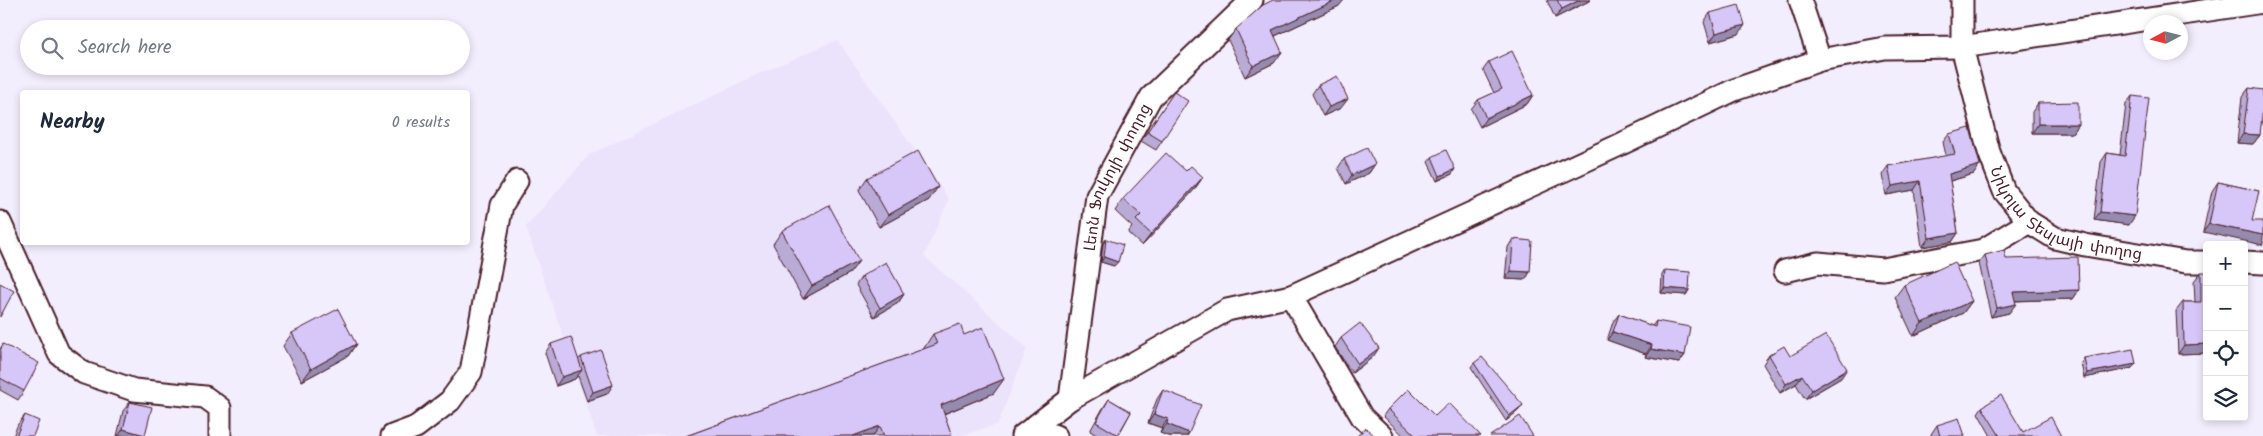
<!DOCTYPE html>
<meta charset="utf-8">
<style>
:root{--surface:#fff;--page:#f2f2f3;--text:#1f2937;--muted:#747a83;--line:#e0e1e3}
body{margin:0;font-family:Kalam,"Noto Sans Armenian",sans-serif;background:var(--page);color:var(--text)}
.controls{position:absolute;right:15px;bottom:15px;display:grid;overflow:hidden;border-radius:5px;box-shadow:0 2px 8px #0003}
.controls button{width:45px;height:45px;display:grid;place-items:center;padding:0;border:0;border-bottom:1px solid var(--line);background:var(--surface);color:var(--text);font:25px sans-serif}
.compass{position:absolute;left:2143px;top:15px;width:45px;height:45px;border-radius:50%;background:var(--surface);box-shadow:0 2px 8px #0003;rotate:263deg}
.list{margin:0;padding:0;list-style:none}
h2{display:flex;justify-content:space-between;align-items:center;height:65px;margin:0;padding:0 20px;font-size:21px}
h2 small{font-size:16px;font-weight:400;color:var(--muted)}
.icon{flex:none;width:28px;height:28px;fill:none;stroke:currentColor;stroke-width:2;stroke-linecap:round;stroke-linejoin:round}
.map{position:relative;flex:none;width:2263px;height:436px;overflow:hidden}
.search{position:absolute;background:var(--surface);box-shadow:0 2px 8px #0003;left:20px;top:20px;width:450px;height:55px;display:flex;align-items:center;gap:12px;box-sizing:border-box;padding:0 18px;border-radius:28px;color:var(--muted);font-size:19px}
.panel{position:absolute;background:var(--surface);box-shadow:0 2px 8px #0003;left:20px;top:90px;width:450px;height:155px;border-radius:5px}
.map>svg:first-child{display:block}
.built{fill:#ebe2fc}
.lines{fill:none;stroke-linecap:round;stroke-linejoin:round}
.minor-casing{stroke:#4a1f2b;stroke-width:25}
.minor{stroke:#fff;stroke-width:21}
.wall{fill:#b9abd5;stroke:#4a1f2b}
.shaded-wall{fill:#968bae;stroke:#4a1f2b}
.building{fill:#d7c7f8;stroke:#4a1f2b}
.labels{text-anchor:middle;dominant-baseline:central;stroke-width:4;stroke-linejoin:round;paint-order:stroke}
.street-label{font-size:16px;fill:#4a1f2b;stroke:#fff}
</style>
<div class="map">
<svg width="2263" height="436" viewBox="0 0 2263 436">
<rect width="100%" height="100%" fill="#f3eefd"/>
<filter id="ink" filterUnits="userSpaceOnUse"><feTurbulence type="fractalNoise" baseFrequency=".02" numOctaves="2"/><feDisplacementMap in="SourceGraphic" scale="10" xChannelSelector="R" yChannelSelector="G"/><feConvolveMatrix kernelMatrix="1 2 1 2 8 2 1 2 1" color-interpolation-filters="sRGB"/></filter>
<g filter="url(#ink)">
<path class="built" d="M837 40 949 199 924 256 1027 348 998 424 960 436H597L526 227 589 155 754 76Z"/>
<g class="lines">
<g class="minor-casing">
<g id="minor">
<path d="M1800 0 1820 60"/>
<path id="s1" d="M1962 0V47L1989 152 2004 191 2029 222 2055 238 2085 245 2186 262H2207"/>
<path d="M0 222 59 354 84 373 134 390 205 397 220 408V436"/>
<path d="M2244 262 2263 263"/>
<path d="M1785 271 1818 263 1883 269 1983 250 2029 222"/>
<path d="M1291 296 1362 417 1382 436"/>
<path id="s2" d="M1070 399 1097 196 1151 97 1252 0"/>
<path d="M1034 428 1056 436"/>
<path d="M392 436 416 427 450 401 471 372 502 205 517 181"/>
<path d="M1022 436 1070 399 1227 310 1291 296 1615 147 1734 90 1820 60 1885 48 1962 47 2263 2"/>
</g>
</g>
<use href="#minor" class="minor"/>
</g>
<path class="wall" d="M1547 0H1591L1555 18Z
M1339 6 1275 36 1274 63 1245 77 1228 40 1236 29Z
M1710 13 1739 34 1710 42 1704 22Z
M1489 62 1533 95 1527 104 1480 127 1471 109 1478 100 1494 93 1483 70Z
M1318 85 1341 108 1323 116 1312 94Z
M2249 88 2260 135 2253 144 2237 143 2242 97Z
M1174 92 1162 141 1156 150 1141 141Z
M2132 96 2129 225 2094 220 2101 162 2107 153 2120 155 2126 104Z
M2038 103 2078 124 2072 133H2032V112Z
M1949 134 1974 174 1950 181 1958 233 1952 242 1922 247 1914 190 1886 195 1882 175 1888 166 1946 156 1943 142Z
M1432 157 1452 174 1437 181 1428 162Z
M1344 159 1375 164 1369 173 1346 184 1338 168Z
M1186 171 1203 177 1194 190 1142 246 1128 233 1132 227 1115 211 1123 199Z
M867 178 929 200 879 227 859 190Z
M2218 182 2259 191 2203 232 2212 191Z
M782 231 850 273 803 299 773 244Z
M1106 239 1118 262 1114 266 1101 262 1103 244Z
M1513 239 1530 272 1525 280 1505 279 1508 247Z
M1985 255 2006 259 2079 290 2073 299 2015 301 2009 313 1991 317 1979 263Z
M1665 270 1689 290 1686 295 1661 293 1662 275Z
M2201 272 2207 353 2178 354 2176 311 2183 302H2195L2194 281Z
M862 276 904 294 898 303 874 317 856 285Z
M1904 285 1972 301 1963 313 1913 336 1895 297Z
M1619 314 1652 326 1656 321 1685 355 1679 363 1645 357 1646 354 1607 340 1613 322Z
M292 333 356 344 348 356 302 381 283 346Z
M933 334 994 393 944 414 952 436H686L924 349V348Z
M1341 338 1373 357 1352 373 1335 347Z
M3 344 24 391 18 400 0 390V349Z
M551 344 578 360 581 357 607 394 587 401 578 376 575 379 556 386 545 353Z
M1769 355 1790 356 1841 378 1805 399 1796 384 1780 393 1763 364Z
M2084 358 2132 368 2084 378 2081 363Z
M1474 363 1519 410 1506 421 1471 367Z
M1163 390 1189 433 1187 436H1169L1160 433 1162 428 1148 423 1157 399Z
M1109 399 1131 412 1118 436H1098L1090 431 1103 408Z
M130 402 144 436H117L123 411Z
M1982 407 2023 432 2061 436H1991L1978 413Z
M1388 409 1435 416 1481 436H1404L1383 416Z
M25 415 33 436H13L18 424Z
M1937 425 1965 436H1931V434Z"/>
<path class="shaded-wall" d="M1336 0H1344L1339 6 1264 41 1272 30Z
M1580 0H1591L1555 18 1562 9Z
M1745 25 1739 34 1710 42 1716 33Z
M1282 52 1274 63 1245 77 1253 66Z
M1533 95 1527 104 1480 127 1486 118Z
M1348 99 1341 108 1323 116 1329 107Z
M2038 124H2078L2072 133H2032Z
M2243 134 2260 135 2253 144 2237 143Z
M1375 164 1369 173 1346 184 1352 175Z
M1980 165 1974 174 1943 183 1949 174Z
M1455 169 1452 174 1437 181 1440 176Z
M1203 177 1194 190 1142 246 1151 234Z
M1920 181 1914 190 1886 195 1892 186Z
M938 187 929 200 879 227 888 215Z
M2100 212 2135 216 2129 225 2094 220Z
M2209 224 2263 235V245L2203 232Z
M1958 233 1952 242 1922 247 1929 238Z
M1104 257 1118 262 1114 266 1101 262Z
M859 261 850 273 803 299 812 286Z
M1511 271 1530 272 1525 280 1505 279Z
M1664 288 1689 290 1686 295 1661 293Z
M2079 290 2073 299 2007 301 2013 292Z
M904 294 898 303 874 317 880 308Z
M1972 301 1963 313 1913 336 1922 323Z
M2016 304 2009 313 1991 317 1997 308Z
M1613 332 1652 345 1646 354 1607 340Z
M356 344 348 356 302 381 311 369Z
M2207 344V353L2178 354 2184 345Z
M1379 348 1373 357 1352 373 1358 364Z
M1651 349 1685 355 1679 363 1645 357Z
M2136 364 2132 368 2084 378 2087 373Z
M1847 369 1841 378 1805 399 1812 390Z
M582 370 575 379 556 386 562 377Z
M1802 375 1796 384 1780 393 1786 384Z
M1004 379 994 393 931 419 941 405Z
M613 385 607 394 587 401 593 392Z
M1523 405 1519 410 1506 421 1509 416Z
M1154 414 1168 419 1162 428 1148 423Z
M1167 424 1189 433 1187 436H1169L1160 433Z
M880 426 873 436H853Z
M123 429 145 435 144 436H118Z"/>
<path class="building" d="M1273 0H1336L1272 30 1282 52 1253 66 1236 29 1263 5Z
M1557 0H1580L1562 9Z
M1739 5 1745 25 1716 33 1710 13Z
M1512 51 1533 95 1486 118 1478 100 1502 89 1489 62Z
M1337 76 1348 99 1329 107 1318 85Z
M2249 88 2263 90V106L2260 135 2243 134Z
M1174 92 1188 101 1162 141 1147 132Z
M2132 96 2149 98 2135 216 2100 212 2107 153 2125 156Z
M2078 102V124H2038V103Z
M1970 128 1980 165 1949 174 1958 233 1929 238 1920 181 1892 186 1888 166 1955 154 1949 134Z
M1367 148 1375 164 1352 175 1344 159Z
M1446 150 1455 169 1440 176 1432 157Z
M918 151 938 187 888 215 867 178Z
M1166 153 1186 171 1191 166 1203 177 1151 234 1136 220 1141 215 1123 199Z
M2218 182 2259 191 2252 221H2263V235L2209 224Z
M829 205 859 261 812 286 782 231Z
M1106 239 1123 245 1118 262 1104 257Z
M1513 239 1532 241 1530 272 1511 271Z
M2004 250 2006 259 2078 257 2079 290 2013 292 2016 304 1997 308 1985 255Z
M886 262 904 294 880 308 862 276Z
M1954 262 1972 301 1922 323 1904 285Z
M1665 270 1690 272 1689 290 1664 288Z
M2201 272H2207V344L2184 345 2183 302H2201Z
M0 283 14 291 0 317Z
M338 309 356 344 311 369 292 333Z
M1619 314 1655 327 1656 321 1690 327 1685 355 1651 349 1652 345 1613 332Z
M1360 323 1379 348 1358 364 1341 338Z
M960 324 964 335 983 327 1004 379 941 405 952 436H884L880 426 853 436H686L937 344 933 334Z
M1826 335 1847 369 1812 390 1802 375 1786 384 1769 355 1784 346 1790 356Z
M571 337 582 370 562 377 551 344Z
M3 344 39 363 24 391 0 378V351Z
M2133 349 2136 364 2087 373 2084 358Z
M601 350 613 385 593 392 581 357Z
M1482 357 1523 405 1509 416 1474 363Z
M1408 389 1435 416 1449 403 1481 436H1416L1388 409Z
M1163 390 1201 405 1189 433 1167 424 1168 419 1154 414Z
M2001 395 2023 432 2051 417 2061 436H2000L1982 407Z
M1109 399 1131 412 1118 435 1096 422Z
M130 402 152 407 145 435 123 429Z
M25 415 39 421 33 436H16Z
M1520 416 1533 436H1490Z
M1959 418 1965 436H1940L1937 425Z
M1366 428 1375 436H1357Z"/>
</g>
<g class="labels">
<g class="street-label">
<text stroke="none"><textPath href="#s2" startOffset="229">Լեոն Ֆուկոյի փողոց</textPath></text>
<text stroke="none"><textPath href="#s1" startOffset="264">Նիկոլա Տեսլայի փողոց</textPath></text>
</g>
</g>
</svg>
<div class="controls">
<button>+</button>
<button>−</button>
<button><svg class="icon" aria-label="locate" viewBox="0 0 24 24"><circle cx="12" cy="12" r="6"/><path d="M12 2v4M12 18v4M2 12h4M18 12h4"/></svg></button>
<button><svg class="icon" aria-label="layers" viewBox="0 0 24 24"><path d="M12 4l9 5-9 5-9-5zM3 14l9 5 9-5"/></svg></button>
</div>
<svg class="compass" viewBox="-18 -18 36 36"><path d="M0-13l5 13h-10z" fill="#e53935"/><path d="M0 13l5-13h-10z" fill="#747a83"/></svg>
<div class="search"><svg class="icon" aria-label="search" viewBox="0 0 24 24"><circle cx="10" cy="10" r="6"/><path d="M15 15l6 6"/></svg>Search here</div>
<section class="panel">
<h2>Nearby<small>0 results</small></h2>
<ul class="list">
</ul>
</section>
</div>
